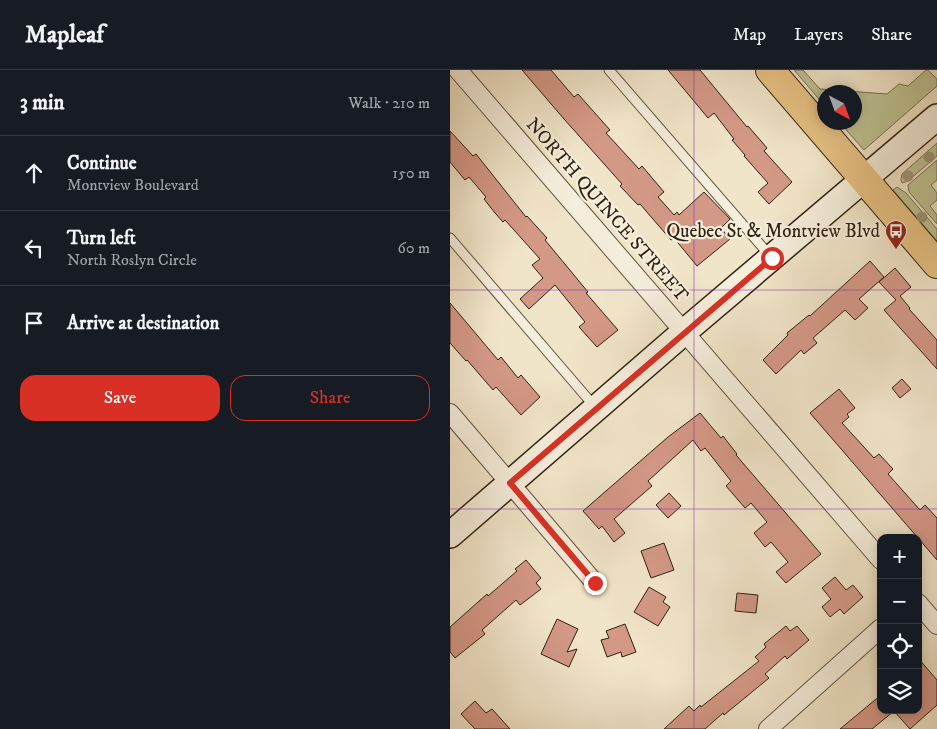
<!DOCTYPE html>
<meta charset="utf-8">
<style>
:root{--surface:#171b24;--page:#242831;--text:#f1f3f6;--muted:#9ea1a6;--line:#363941;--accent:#d93025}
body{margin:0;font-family:"IM FELL DW Pica",serif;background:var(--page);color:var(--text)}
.controls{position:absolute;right:15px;bottom:15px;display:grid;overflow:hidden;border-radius:10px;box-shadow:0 2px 12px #0003}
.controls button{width:45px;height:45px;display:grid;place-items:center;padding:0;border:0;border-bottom:1px solid var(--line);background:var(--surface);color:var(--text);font:25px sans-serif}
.compass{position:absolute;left:367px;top:15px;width:45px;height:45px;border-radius:50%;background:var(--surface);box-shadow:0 2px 12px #0003;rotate:139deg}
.stop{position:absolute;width:15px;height:15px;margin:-11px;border:4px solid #d93025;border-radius:50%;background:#fff}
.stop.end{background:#d93025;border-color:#fff;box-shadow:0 1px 5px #0008}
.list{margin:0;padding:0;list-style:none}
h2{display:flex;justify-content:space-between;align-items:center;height:65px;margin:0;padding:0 20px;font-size:21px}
h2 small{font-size:16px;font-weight:400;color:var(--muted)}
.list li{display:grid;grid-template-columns:32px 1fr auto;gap:15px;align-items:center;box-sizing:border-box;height:75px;padding:0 20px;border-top:1px solid var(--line)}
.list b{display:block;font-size:19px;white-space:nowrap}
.list p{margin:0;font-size:16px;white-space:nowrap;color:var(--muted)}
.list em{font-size:16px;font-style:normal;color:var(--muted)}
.actions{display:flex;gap:10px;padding:15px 20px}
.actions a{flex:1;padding:11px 0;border:1px solid var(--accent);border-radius:15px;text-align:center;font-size:18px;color:var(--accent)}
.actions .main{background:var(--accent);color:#fff}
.icon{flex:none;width:28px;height:28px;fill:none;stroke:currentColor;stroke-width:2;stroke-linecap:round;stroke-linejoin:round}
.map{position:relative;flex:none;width:487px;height:659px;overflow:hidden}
header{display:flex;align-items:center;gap:30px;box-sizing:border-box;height:70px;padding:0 25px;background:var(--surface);border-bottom:1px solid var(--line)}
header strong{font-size:24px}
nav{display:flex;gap:28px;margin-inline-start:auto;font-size:18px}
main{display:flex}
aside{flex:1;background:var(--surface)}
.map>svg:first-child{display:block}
.green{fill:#bfc393;stroke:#777252}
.building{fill:#d49887;stroke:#2f2211}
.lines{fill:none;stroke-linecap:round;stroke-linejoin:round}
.lane-casing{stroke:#60533f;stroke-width:11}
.street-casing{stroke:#60533f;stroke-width:20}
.secondary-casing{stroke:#2f2211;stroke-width:28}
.primary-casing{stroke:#2f2211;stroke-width:30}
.lane{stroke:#f6eedc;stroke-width:9}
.street{stroke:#f6eedc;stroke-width:18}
.secondary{stroke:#f6eedc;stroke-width:25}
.primary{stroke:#e8c284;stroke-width:28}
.tree{fill:#9e9479}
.route{stroke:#d93025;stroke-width:6}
.grid{fill:none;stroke:#7b2cbf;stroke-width:1;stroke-opacity:0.55}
.labels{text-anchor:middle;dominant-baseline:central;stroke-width:4.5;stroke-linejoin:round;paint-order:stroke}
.street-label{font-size:19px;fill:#2f2211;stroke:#f6eedc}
.poi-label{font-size:19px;fill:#2f2211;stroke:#f6eedc;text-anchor:end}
</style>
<header>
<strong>Mapleaf</strong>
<nav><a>Map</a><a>Layers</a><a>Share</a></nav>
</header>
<main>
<aside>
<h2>3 min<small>Walk · 210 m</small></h2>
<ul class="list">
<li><svg class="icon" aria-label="ahead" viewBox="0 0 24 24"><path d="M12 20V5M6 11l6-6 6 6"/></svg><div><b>Continue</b><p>Montview Boulevard</p></div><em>150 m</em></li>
<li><svg class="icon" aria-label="left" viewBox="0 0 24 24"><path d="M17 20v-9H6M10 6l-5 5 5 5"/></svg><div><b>Turn left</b><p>North Roslyn Circle</p></div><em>60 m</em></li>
<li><svg class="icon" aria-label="arrive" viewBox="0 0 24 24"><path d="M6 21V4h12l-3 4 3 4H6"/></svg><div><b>Arrive at destination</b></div></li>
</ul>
<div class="actions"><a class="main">Save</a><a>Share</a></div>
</aside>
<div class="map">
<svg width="487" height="659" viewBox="0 0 487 659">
<rect width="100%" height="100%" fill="#f1e5c9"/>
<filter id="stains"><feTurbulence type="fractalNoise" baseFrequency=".004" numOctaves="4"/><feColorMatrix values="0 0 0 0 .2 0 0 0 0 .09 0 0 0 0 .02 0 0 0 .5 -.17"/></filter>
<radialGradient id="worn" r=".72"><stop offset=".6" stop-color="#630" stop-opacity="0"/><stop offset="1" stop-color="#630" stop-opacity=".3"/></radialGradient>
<path class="green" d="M344 0H353L370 19 437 24 449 14 458 16 476 0H478L487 9V16L414 80 390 53 404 52V22H374V35Z
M487 73V86L458 111 452 113 451 110 452 104Z
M487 90V110L481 115 487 123V130L480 136 487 145V154L459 122 458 115Z
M447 117 456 123 487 159V171L443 120Z"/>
<path class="building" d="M72 0H101L124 27 128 24 160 60 156 63 189 99 192 96 214 122 208 127 224 145 227 142 229 145 254 122 280 149 271 158 280 169 247 196 224 168 221 170 190 134 188 135 170 116 172 114 114 49Z
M218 0H250L297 57 298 56 317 78 314 81 342 112 319 134 308 122 318 113 294 86 295 85 282 70 284 69 264 43 258 48Z
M0 61 23 86 26 84 76 147 77 146 97 168 95 170 138 222 136 223 168 260 147 277 129 257 135 252 105 215 79 239 70 229 93 208 82 195 90 189 55 150 53 152 45 143 34 129 36 127 19 107 15 110 0 92Z
M420 191 434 207 409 229 418 238 405 250 395 240 363 268 367 273 354 284 351 280 326 304 313 290 338 265 337 263 359 245 360 246Z
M445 198 461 217 450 226 460 238 459 239 487 270V299L434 240 446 230 429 212Z
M0 233 48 290 51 287 68 308 71 305 90 327 71 345 46 317 43 320 17 290 16 291 0 273Z
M452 309 461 319 450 328 442 318Z
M389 319 405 338 397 344 399 347 392 353 424 388 429 384 443 399 438 404 470 440 475 435 487 448V490L360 343Z
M250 343 271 368 273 366 287 384 286 385 371 484 336 513 326 502 338 492 321 472 315 477 304 463 317 452 301 433 295 438 276 416 281 411 255 378 251 381 243 370 198 411 202 416 164 449 175 463 164 472 152 456 149 459 133 441 218 367Z
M219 423 231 436 218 448 206 435Z
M214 473 224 500 201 508 191 481Z
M76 490 91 508 86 513 91 519 70 535 66 530 32 560 35 564 5 588 0 582V557L37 524 38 526 67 501 65 499Z
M385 507 396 520 403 515 413 527 394 544 390 539 380 547 372 537 381 529 372 518Z
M199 517 216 527 213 532 220 537 208 556 184 542Z
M287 523 308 525 306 543 285 541Z
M107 549 128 559 117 582 127 579 119 597 91 584Z
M175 554 186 582 172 587 171 582 157 587 151 570 159 568 156 561Z
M336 556 340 561 347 556 359 570 337 589 335 586 315 604 319 608 274 645 273 643 255 659H214L239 636 244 641 250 635 251 637 309 591 305 587 316 577 314 574Z
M468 588 487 610V635L460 659 444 641 422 659H390L431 625V640H468Z
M25 631 36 643 42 639 60 659H25L11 644Z"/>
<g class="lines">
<g class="lane-casing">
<path id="lane" d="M159 0 321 187
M0 168 145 337"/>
</g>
<g class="street-casing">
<path id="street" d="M8 0 431 490
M0 343 145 513
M468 533 487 555
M318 659 431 558"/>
</g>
<g class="secondary-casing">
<path id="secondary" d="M0 465 234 262 487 47"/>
</g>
<g class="primary-casing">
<path id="primary" d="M320 0 487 194"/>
</g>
<use href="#lane" class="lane"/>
<use href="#street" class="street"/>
<use href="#secondary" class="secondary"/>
<use href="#primary" class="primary"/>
</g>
<g class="tree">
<circle cx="479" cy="87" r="5.5"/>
<circle cx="458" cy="106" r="5.5"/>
<circle cx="472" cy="147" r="5.5"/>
</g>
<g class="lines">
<path class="route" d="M145 513 60 413 322 188"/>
</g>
<path class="grid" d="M244 0V659M0 220H487M0 439H487"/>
<defs>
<g id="bus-pin" transform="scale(1.125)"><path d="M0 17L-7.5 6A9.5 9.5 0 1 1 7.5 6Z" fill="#8f2418" stroke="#f6eedc"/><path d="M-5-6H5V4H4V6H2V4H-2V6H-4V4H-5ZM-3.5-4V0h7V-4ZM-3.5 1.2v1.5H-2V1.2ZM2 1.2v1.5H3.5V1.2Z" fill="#fff"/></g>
</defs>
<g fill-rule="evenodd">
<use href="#bus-pin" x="446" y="161"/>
</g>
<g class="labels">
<g class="street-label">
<text transform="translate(157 140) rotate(49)">NORTH QUINCE STREET</text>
</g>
<g class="poi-label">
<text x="430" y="161">Quebec St &amp; Montview Blvd</text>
</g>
</g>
<rect width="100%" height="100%" filter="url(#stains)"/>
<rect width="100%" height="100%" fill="url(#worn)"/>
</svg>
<div class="controls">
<button>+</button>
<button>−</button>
<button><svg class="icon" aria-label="locate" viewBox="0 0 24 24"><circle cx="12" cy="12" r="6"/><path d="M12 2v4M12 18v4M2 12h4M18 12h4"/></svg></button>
<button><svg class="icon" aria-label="layers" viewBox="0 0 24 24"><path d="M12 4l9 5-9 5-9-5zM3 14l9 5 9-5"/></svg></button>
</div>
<svg class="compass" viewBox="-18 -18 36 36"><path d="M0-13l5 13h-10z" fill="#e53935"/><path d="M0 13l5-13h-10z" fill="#9ea1a6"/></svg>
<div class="stop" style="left:322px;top:188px"></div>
<div class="stop end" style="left:145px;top:513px"></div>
</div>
</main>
